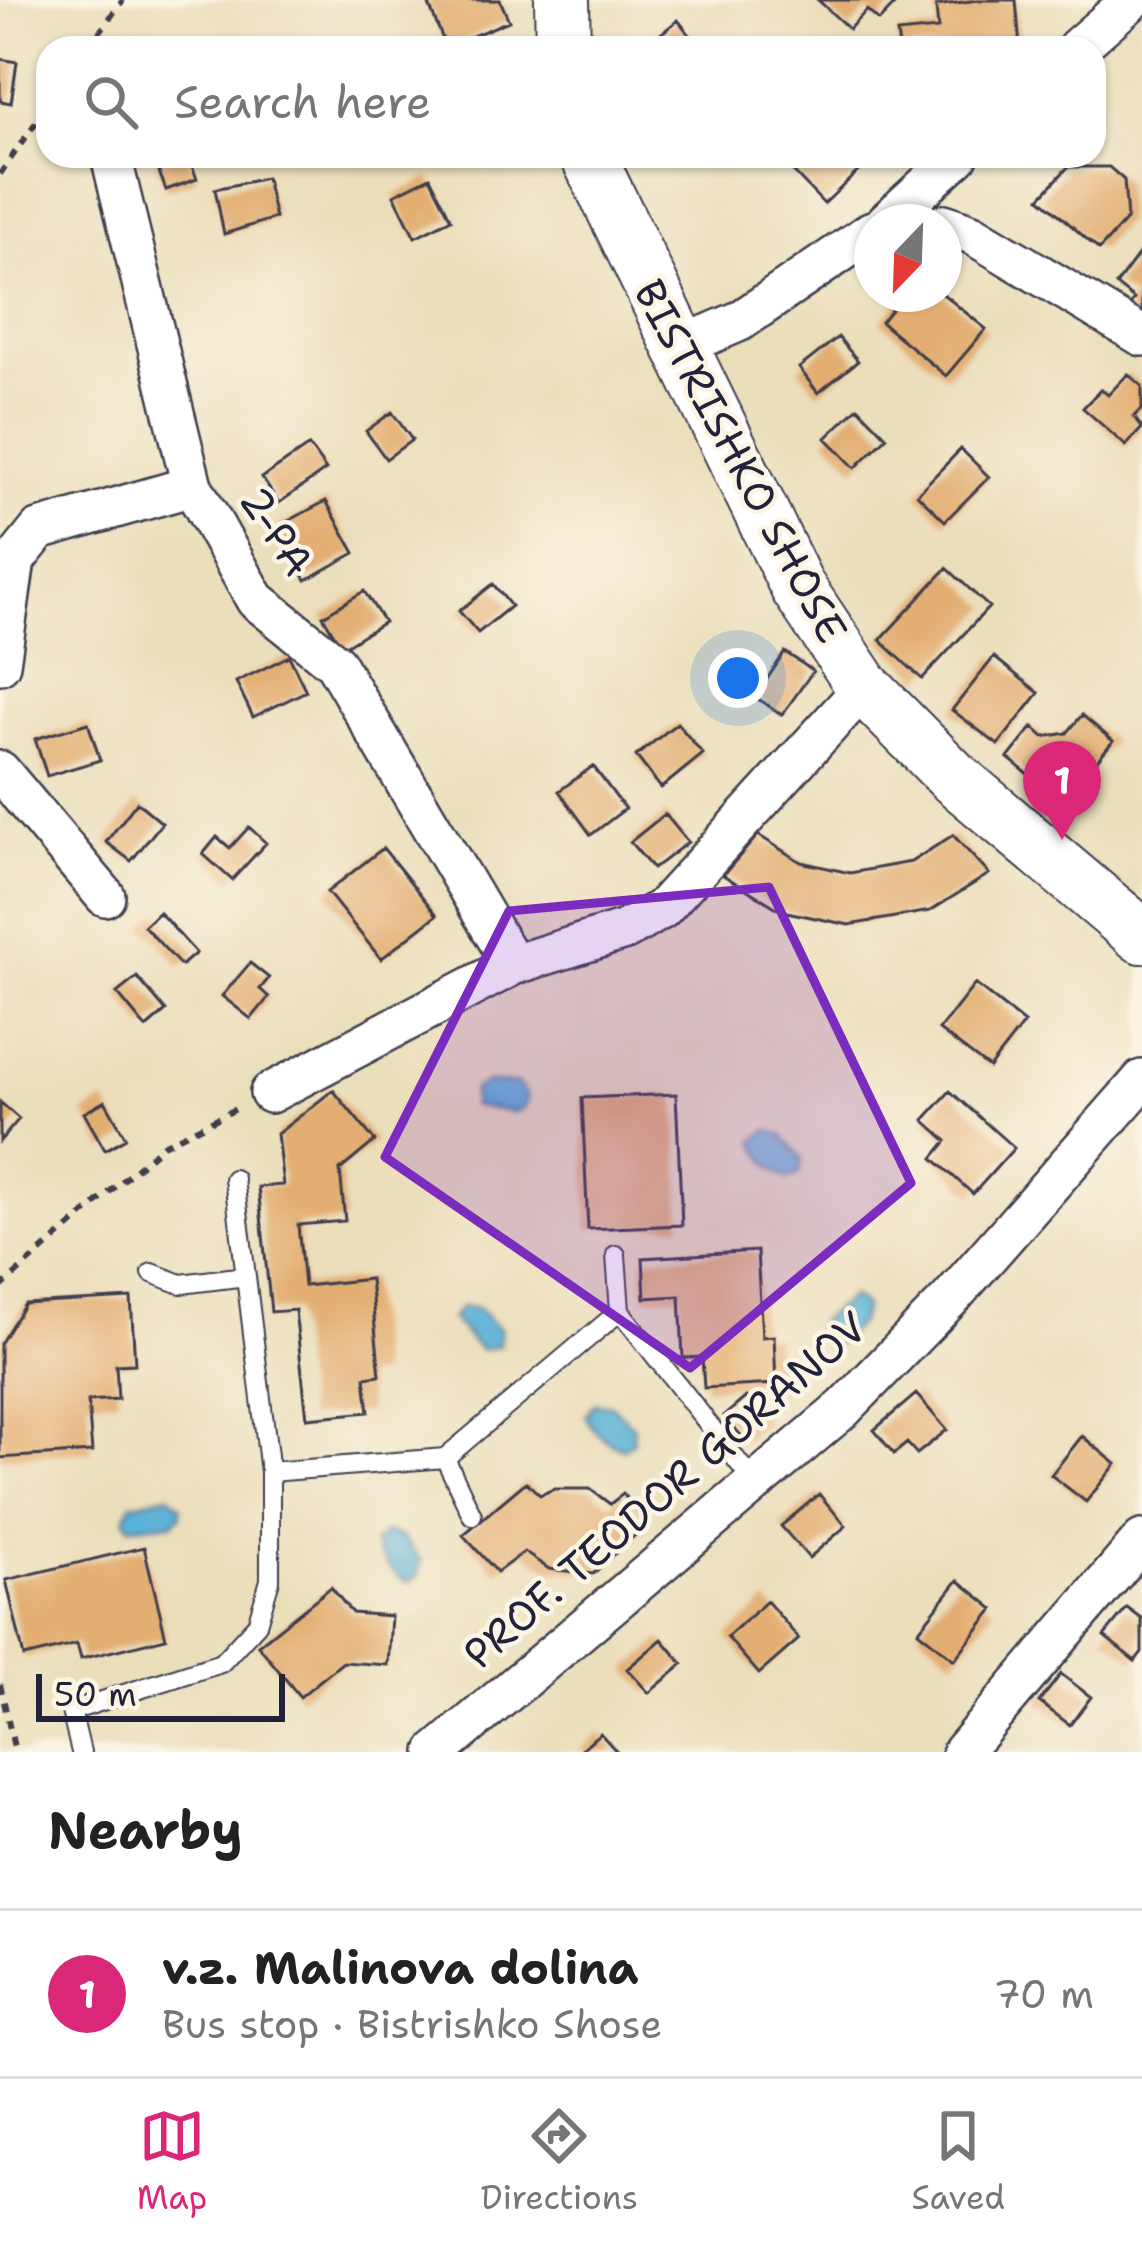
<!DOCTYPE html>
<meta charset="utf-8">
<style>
:root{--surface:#fff;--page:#f2f2f2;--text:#222;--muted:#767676;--line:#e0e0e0;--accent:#db2777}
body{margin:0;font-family:"Shantell Sans",sans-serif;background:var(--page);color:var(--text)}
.compass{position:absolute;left:854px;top:204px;width:108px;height:108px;border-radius:50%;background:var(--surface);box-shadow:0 3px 9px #0004;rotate:203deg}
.scale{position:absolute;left:36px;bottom:30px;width:249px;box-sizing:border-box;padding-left:12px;border:6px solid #22223b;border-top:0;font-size:33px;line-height:42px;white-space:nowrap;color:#22223b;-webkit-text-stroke:9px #fcf5e5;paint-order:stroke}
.you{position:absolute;left:738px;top:678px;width:42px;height:42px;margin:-30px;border:9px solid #fff;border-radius:50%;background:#1a73e8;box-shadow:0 0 0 18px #1a73e833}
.badge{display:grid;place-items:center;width:78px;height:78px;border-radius:50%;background:var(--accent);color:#fff;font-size:39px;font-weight:700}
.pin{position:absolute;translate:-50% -99px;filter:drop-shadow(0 3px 6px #0008)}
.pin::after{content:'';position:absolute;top:63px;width:42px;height:36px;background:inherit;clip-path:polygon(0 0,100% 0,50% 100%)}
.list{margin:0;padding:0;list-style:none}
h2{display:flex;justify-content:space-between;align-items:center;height:156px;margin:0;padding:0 48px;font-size:51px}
h2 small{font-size:39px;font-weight:400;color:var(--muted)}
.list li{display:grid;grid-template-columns:78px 1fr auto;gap:36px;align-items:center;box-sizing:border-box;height:168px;padding:0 48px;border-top:3px solid var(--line)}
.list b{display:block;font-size:45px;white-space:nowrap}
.list p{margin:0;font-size:39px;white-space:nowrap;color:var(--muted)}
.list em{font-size:39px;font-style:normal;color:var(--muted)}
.icon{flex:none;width:66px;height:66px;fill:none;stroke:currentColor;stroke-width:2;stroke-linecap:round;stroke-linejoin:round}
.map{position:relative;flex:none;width:1142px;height:1752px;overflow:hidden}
.search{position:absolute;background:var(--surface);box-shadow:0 3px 9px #0004;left:36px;right:36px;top:36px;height:132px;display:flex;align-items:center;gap:30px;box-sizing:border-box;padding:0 42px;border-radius:36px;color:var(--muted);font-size:45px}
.sheet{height:324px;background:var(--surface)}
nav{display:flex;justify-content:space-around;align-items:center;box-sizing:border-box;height:168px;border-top:3px solid var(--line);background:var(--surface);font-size:33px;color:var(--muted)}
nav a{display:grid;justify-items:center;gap:6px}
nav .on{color:var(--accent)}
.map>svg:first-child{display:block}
.water{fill:#5ab1d7;stroke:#3e6a89;stroke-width:3}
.building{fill:#e3ae72}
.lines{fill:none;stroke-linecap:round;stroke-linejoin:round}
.lane-casing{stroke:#403e4e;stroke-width:22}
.street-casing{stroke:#403e4e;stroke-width:44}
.secondary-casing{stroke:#403e4e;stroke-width:58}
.path{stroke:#403e4e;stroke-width:6;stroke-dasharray:9 9;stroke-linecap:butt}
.lane{stroke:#fff;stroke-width:18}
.street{stroke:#fff;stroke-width:39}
.secondary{stroke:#fff;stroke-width:54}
.marked{fill:#7b2cbf;fill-opacity:0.2;stroke:#7b2cbf;stroke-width:9;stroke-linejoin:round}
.labels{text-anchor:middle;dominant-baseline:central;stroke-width:9;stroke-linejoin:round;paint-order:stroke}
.street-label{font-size:42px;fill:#22223b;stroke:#fcf5e5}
</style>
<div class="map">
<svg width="1142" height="1752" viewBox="0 0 1142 1752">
<rect width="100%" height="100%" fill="#fcf5e5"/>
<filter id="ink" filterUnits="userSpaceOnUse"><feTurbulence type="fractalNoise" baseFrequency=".00833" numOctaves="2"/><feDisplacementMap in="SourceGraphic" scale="24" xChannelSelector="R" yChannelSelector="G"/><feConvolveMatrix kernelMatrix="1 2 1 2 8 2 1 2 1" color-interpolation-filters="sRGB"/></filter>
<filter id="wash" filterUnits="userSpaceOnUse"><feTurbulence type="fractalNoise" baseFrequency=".004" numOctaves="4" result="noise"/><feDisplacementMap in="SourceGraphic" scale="48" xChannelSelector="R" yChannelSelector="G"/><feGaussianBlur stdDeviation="2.7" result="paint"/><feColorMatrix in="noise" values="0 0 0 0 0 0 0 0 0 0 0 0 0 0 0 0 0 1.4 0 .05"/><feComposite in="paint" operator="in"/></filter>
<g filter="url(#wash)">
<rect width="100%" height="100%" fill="#ebdebb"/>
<path class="water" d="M486 1083 518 1084 527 1098 524 1108 514 1112 472 1106 473 1090Z
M767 1130 782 1135 802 1158 799 1174 789 1179C774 1173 760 1156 755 1141Z
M852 1296 864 1307 860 1322 838 1344 821 1341 816 1332 819 1322Z
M461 1307 477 1308 500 1330 499 1346 480 1350 451 1319Z
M595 1403 611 1405 634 1426 633 1442 624 1448C609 1445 592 1430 585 1415Z
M169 1495 181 1506 180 1517 172 1523 130 1526 125 1519 131 1504Z
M386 1532 401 1537 421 1560 418 1576 408 1582C394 1576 379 1558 374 1543Z"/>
<g id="blocks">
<path class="building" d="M427 0H500L509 21 446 47Z
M818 0H899L879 21 867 10 849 29Z
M977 0H1016L1020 47 899 48 897 33 938 29 936 6Z
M678 20 700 48H643Z
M0 59 17 62 11 103 0 101Z
M175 156H188L197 179 166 190 156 164Z
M778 156H874L824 204Z
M1068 167H1109L1124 180 1127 219 1099 250 1040 198Z
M430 177 451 219 415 237 394 195Z
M266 178 275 218 224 234 215 189Z
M1142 250V321L1127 310 1134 299 1116 285Z
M904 294H943L986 329 946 376 881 322Z
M838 337 858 361 818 393 799 368Z
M1128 374 1142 386V409L1134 417 1142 428 1126 446 1083 408 1101 389 1108 395Z
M858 407 887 437 855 468 826 438Z
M392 412 412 440 386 459 366 431Z
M309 446 326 470 279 503 262 478Z
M961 449 989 477 945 521 917 494Z
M326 501 355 553 306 580 277 527Z
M947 568 989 607 922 679 880 640Z
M493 584 511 606 478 633 459 611Z
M364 591 384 622 342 648 323 616Z
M785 652 813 671 782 715 755 697Z
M289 656 306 691 253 717 236 682Z
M994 657 1039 693 998 745 952 710Z
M1082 715 1113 741 1071 792H1050L1008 758 1033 727 1044 737 1067 733Z
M88 723 100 760 47 776 35 739Z
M677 723 703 754 661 788 636 756Z
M593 766 625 809 591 835 559 791Z
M137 802 162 823 131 861 106 842Z
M665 814 688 842 653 869 630 842Z
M249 827 266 843 232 880 203 854 217 837 230 848Z
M758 835 801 862 850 873 911 862 953 835 989 874 930 911 849 925 782 911 723 875Z
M383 848 437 915 381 959 327 892Z
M159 912 196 953 181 966 144 926Z
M250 963 269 978 260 989 269 997 251 1019 222 996Z
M137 977 166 1011 146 1028 117 993Z
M975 984 1024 1023 989 1068 939 1030Z
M333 1090 375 1141 340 1170 345 1221 298 1225 304 1286 370 1279 380 1375 365 1377 369 1412 307 1418 295 1310 271 1312 258 1187 283 1185 277 1134Z
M950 1091 1014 1148 973 1194 933 1158 947 1141 924 1120Z
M676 1094 682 1225 588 1229 582 1098Z
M105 1101 126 1138 105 1150 84 1113Z
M0 1102 19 1119 0 1141Z
M757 1251 762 1337 774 1336 776 1384 704 1388 702 1357 683 1358 680 1296 645 1298 643 1258Z
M131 1298 135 1364 116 1365 118 1399 88 1401 92 1452 0 1458V1344L25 1304Z
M916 1394 947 1430 917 1454 907 1443 894 1454 874 1430Z
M746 1397 767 1421 745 1440 724 1416Z
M1082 1436 1116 1464 1086 1502 1051 1475Z
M526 1482 540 1495 554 1489H590L610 1504 623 1494 647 1524 593 1574 549 1569 524 1552 497 1572 463 1535Z
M819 1494 846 1526 809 1558 781 1526Z
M144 1547 166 1638 81 1659 77 1644 24 1657 6 1580Z
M958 1580 994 1609 954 1660 918 1631Z
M331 1587 352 1613 391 1616 388 1665 343 1662 300 1697 258 1645Z
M767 1601 799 1639 759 1674 727 1637Z
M1127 1608 1142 1619V1652L1135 1661 1104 1636Z
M662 1639 683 1664 649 1693 627 1669Z
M1061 1674 1091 1697 1070 1725 1039 1702Z
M600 1733 617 1752H578Z"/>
</g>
</g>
<g filter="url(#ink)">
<use href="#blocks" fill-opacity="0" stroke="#403e4e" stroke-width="3"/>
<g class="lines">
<g class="lane-casing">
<path id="lane" d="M616 1255 620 1311
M152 1273 181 1284 246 1276
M445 1458 472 1515
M270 1472 445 1458 620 1311 757 1486
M81 1752 71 1711 221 1663 257 1624 270 1580V1472L234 1179"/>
</g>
<g class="street-casing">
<path id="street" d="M1077 48 1132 0
M111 156 192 486 256 600 335 663 513 965
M886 222 958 156
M944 224 972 234 1142 336
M677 348 740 321 872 231
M0 664 15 560 39 530 192 486
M0 771 105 896
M270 1093 513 965 625 930 662 909 864 687
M437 1752 844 1408 950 1299 1142 1080
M962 1752 1142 1540"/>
</g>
<g class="secondary-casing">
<path id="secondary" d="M562 0 563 48
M588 156 798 588 864 687 952 776 1142 936"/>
</g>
<path class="path" d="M88 48 123 0
M0 174 48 105
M0 1288 163 1145 240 1107
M0 1684 15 1752"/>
<use href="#lane" class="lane"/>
<use href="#street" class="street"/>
<use href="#secondary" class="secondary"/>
</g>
</g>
<path class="marked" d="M769 887 911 1183 690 1368 385 1157 509 911Z"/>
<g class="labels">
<g class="street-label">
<text transform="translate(741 461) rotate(62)">BISTRISHKO SHOSE</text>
<text transform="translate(277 531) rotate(57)">2-РА</text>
<text transform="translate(665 1490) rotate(-41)">PROF. TEODOR GORANOV</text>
</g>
</g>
</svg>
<svg class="compass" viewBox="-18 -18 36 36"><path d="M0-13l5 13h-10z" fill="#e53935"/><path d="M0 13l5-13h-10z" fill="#767676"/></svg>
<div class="scale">50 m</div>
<div class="you"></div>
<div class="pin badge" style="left:1062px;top:840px">1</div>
<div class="search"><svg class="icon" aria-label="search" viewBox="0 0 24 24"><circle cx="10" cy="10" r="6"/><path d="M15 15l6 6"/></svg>Search here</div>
</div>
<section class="sheet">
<h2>Nearby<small></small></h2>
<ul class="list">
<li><span class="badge">1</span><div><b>v.z. Malinova dolina</b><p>Bus stop · Bistrishko Shose</p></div><em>70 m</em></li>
</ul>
</section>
<nav>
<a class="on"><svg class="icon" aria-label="map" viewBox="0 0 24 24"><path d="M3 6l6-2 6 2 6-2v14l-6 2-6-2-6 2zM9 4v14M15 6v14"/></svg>Map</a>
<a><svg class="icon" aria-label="directions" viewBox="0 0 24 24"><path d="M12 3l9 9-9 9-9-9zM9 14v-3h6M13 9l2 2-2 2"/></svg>Directions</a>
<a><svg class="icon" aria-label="saved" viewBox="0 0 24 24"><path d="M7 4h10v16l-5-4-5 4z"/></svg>Saved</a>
</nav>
